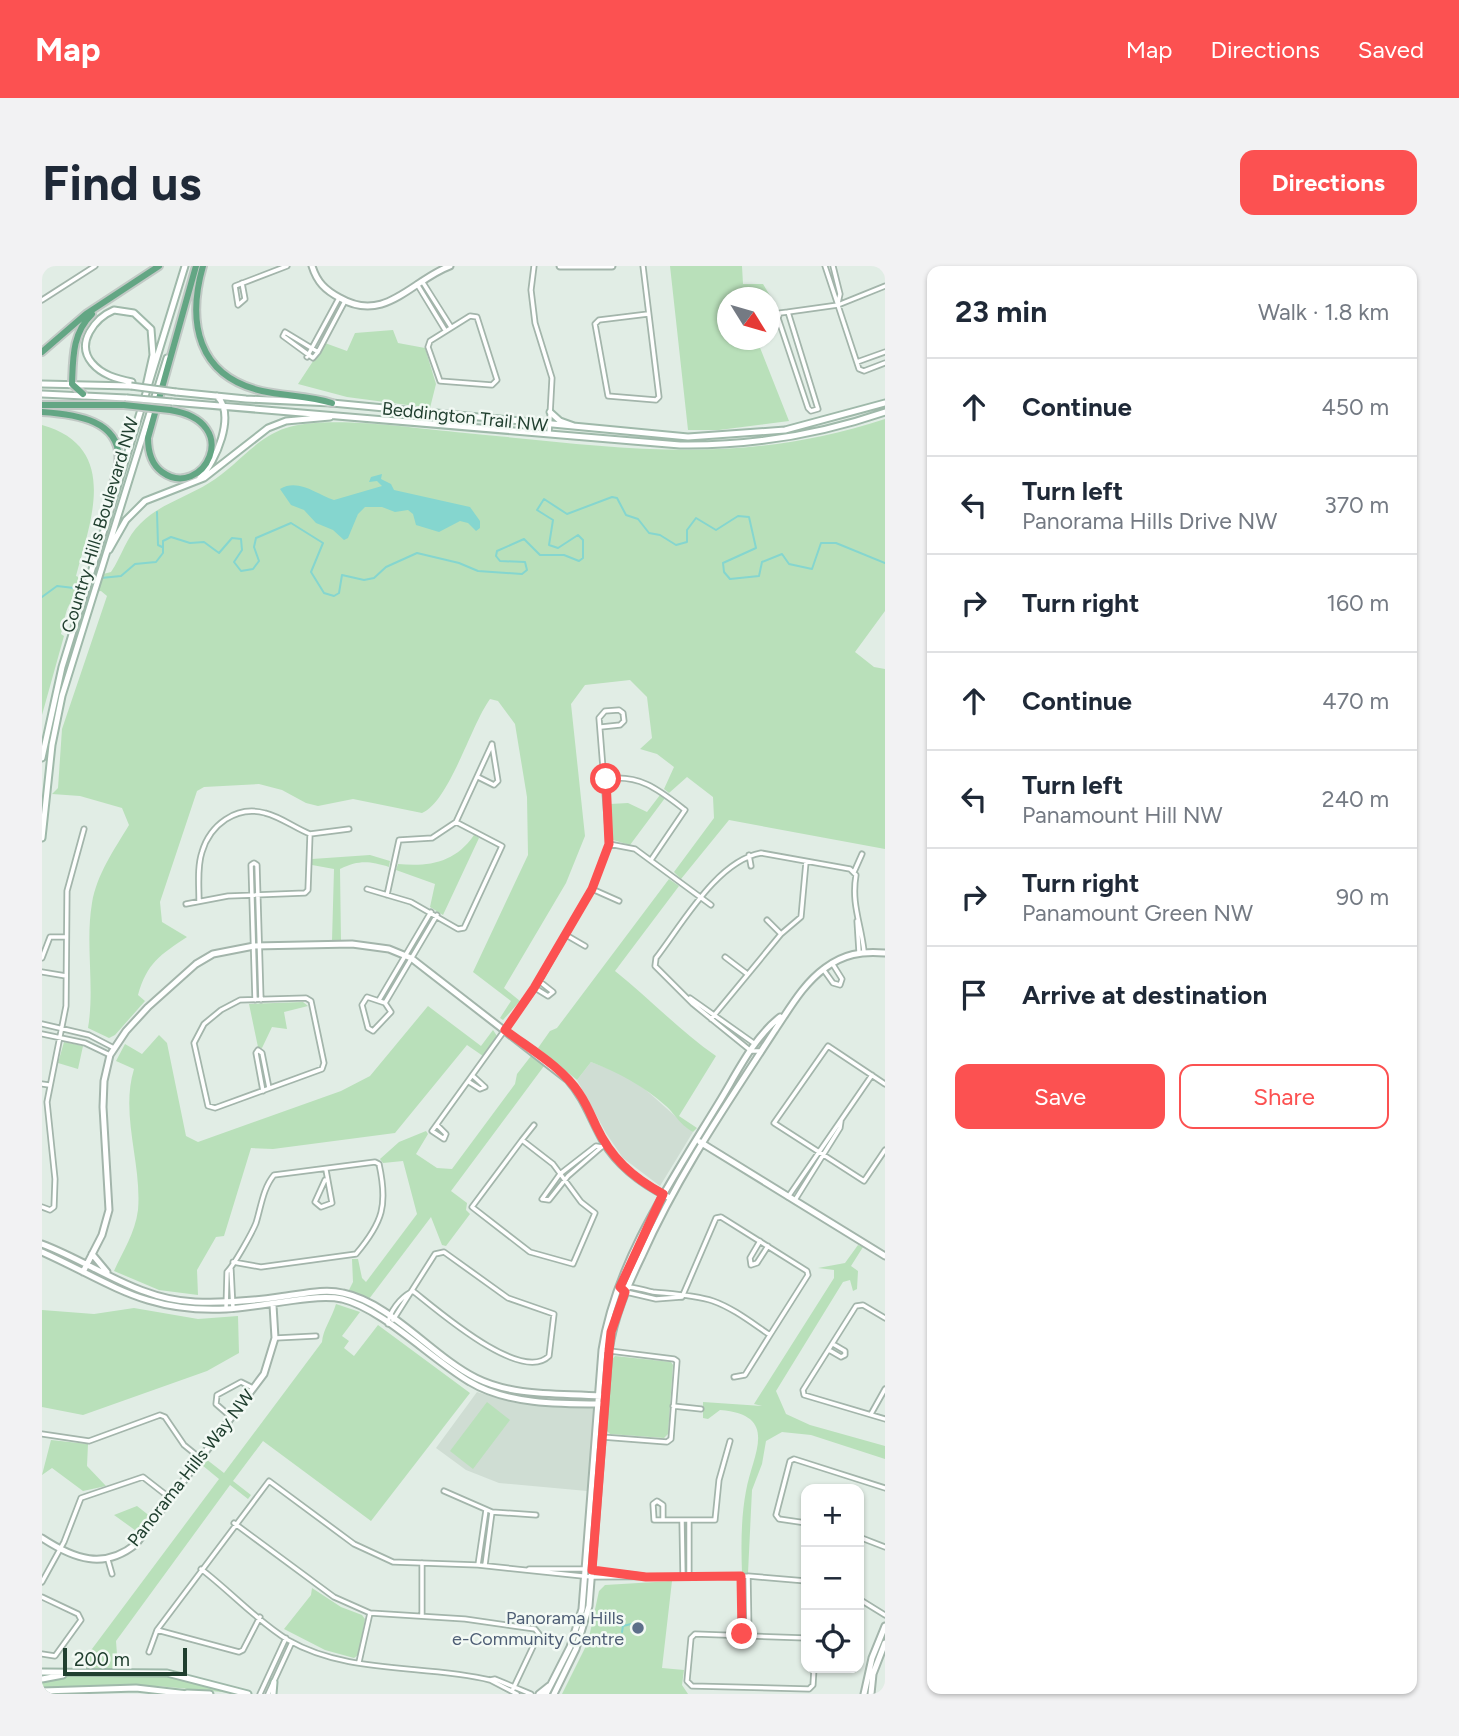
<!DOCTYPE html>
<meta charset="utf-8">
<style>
:root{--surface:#fff;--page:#f2f2f3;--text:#1f2937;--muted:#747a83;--line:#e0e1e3;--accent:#fc5151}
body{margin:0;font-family:Figtree,sans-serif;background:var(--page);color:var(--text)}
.controls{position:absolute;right:21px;bottom:21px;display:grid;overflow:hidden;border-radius:14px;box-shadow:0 2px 5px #0004}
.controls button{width:63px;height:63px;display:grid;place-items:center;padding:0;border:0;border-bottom:2px solid var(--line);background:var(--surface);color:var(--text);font:35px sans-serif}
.compass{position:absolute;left:675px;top:21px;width:63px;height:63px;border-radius:50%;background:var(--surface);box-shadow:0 2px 5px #0004;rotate:127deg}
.scale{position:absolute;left:21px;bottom:18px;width:124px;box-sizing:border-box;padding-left:7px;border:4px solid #203f2f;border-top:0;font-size:19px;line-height:24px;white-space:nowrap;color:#203f2f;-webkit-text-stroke:5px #f2f9f4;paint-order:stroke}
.stop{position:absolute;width:21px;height:21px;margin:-16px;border:5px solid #fc5151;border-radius:50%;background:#fff}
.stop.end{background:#fc5151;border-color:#fff;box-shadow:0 2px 7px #0008}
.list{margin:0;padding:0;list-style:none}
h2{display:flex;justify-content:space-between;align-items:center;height:91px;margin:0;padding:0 28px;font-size:30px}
h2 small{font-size:23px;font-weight:400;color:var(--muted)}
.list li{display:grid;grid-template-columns:46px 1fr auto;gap:21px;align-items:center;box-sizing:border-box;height:98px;padding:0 28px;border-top:2px solid var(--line)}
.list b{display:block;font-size:26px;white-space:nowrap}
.list p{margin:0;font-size:23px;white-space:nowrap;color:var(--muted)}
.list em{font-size:23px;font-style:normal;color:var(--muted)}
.actions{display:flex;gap:14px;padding:21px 28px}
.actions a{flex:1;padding:16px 0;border:2px solid var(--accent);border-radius:14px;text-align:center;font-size:24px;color:var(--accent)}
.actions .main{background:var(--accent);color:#fff}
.icon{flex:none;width:38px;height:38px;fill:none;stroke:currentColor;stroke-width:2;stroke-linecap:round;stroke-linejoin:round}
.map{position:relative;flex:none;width:843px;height:1428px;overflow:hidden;border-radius:14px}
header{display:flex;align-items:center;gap:42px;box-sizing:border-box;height:98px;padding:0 35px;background:var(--accent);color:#fff}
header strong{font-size:33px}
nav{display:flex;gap:38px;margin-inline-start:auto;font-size:24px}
.intro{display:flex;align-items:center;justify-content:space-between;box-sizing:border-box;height:168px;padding:0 42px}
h1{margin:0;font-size:49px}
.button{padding:18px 32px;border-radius:14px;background:var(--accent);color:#fff;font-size:24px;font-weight:700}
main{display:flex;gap:42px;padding:0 42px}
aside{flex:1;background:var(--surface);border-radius:14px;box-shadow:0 2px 5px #0004}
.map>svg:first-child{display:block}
.built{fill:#cfddd3}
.green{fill:#b9e0ba}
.water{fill:#85d6cf}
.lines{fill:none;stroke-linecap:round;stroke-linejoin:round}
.stream{stroke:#85d6cf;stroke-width:2}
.minor-casing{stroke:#a3b5ab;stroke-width:7}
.tertiary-casing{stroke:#a3b5ab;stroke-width:9}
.secondary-casing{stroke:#9fb9aa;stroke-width:9}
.primary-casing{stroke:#c1c9c5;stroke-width:10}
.minor{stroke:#fff;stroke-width:3.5}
.tertiary{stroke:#fff;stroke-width:5}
.secondary{stroke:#fff;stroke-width:5}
.primary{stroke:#63a684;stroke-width:6}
.secondary-bridge-casing{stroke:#9fb9aa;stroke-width:9;stroke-linecap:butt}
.primary-bridge-casing{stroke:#c1c9c5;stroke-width:10;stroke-linecap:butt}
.secondary-bridge{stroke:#fff;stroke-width:5}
.primary-bridge{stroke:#63a684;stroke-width:6}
.route{stroke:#fc5151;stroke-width:9}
.service-dot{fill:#5c6f8a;stroke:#f2f9f4;stroke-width:2.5}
.labels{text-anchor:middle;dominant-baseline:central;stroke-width:5;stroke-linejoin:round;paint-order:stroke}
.street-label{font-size:18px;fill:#203f2f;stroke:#f2f9f4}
.service-label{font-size:18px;fill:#4e5e75;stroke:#f2f9f4;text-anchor:end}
</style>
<header>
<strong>Map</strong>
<nav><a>Map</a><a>Directions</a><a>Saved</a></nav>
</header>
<div class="intro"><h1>Find us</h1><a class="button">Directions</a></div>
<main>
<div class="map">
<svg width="843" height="1428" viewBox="0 0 843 1428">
<rect width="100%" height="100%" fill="#e1ede5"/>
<path class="built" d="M549 796 580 808 604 824 651 866 618 920 581 892 564 867 535 814Z
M435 1126 473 1137 553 1141 545 1225 457 1217 424 1204 394 1182Z"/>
<path class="green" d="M628 0H700L701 18H721L736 43 732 47 728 45 727 32H685V74H715L747 155 677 164H646Z
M351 64 356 77 383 82 394 118 388 142 305 131 256 118 283 77 305 85 313 67Z
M843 153V345L813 386 832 401 843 403V583L687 554 639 613 632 606 672 552 671 531 645 511 627 527 622 523 632 501 615 488 598 483 610 472 605 431 588 414 543 419 529 438 543 570 524 617 462 722 478 735 461 754 458 752 469 735 431 706 486 589 485 531 473 458 456 435 448 433C429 459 407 536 380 547L311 533 276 540 264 537 240 524 217 518 162 521 155 525 118 636 120 656 145 671C118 689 105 697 96 729L103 735 73 769 67 772 46 762C53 721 43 678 50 637 55 608 72 584 87 559L80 542 38 530 10 528 16 522 20 463 65 330 59 325C24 331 27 335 19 368L22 370 0 449V159C78 181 49 254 34 310L41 313 69 306C80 290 84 271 99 257 118 238 145 231 167 217 194 201 213 172 244 162 286 149 368 162 413 166 567 180 691 203 843 153Z
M618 529 623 532 588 579 571 574 568 538 586 537 605 546Z
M432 569 437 572 401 649 388 641 393 618 354 604 356 598C386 601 413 597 432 569Z
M328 589 348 595 347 601C327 595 317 594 298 603L299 674 290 675 292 603 270 599V593Z
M627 613 637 620 573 705C608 733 638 765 674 790L637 850 655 862 651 866C635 856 635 850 624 840 602 820 575 806 549 796L535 814 496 782 508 765 515 762Z
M261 736 266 740 242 746 245 763 230 761 220 782 216 781 207 738Z
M386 740 439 780 451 764 455 770 441 790 425 779 353 867 231 883 209 882 182 970 174 971 155 1004 156 1029 117 1024 72 1005C81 985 93 967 96 944 100 897 78 849 92 803L74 795 83 778 100 788 117 769 125 777 144 870 156 876 299 825 328 810Z
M22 776 41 780 36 803 16 797Z
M489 790 502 800 409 925 425 937 424 944 428 948 404 980 400 979 389 951 327 1033 307 1024 311 1016 310 993H316L320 1012 324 1016 375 948 361 895 341 897 338 893 357 876 384 865 386 868 374 888 395 902 410 903 473 818 475 808Z
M816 979 821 981 809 1000 816 1005 815 1023 811 1025 808 1014 801 1016 734 1125 744 1148 768 1159 843 1180V1193L769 1169 740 1166 724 1175 720 1198 710 1224 706 1307H700C699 1280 699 1251 704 1225 710 1189 739 1149 678 1144L666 1153 661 1152V1136L720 1140 712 1138 792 1012V1004L776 1002 803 997Z
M294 1038 318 1046 300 1070 307 1075 302 1082 312 1090 336 1059 428 1127 329 1255 221 1175 191 1215 209 1229 206 1233 188 1219 74 1375 76 1402 35 1403 177 1213 160 1199 164 1193 182 1207 280 1076C281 1063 290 1052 294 1038Z
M92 1042 156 1053 196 1050 197 1087 165 1105 41 1149 0 1141V1044L52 1048Z
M573 1090 629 1096 631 1099 626 1168 622 1172 568 1168 564 1164 570 1093Z
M445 1136 468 1154 431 1203 408 1185Z
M9 1174 46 1178 45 1200 64 1220 41 1225 10 1202 0 1209Z
M95 1240 109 1251 97 1267 72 1249Z
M630 1315 620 1402 642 1404 640 1419 646 1428H520L546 1376 557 1325 563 1319Z
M270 1322 299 1341 320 1349 323 1353 316 1389 312 1392 283 1384 242 1363 269 1329Z
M108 1407 157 1414 201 1428 115 1420 0 1422V1415L34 1408Z"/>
<path class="water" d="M340 208 339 213 349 218 352 224 428 241 438 255V262L434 265 426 257 418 255 397 266 374 259 371 248 366 244 353 246 340 241H323L316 248 306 272 302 274 291 264 274 257 262 244 249 239 238 223C257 212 275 229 292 234L340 220 335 215 327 216 329 211Z"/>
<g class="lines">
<path class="stream" d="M115 246 116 279 120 281
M59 312 79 310 93 298 114 296 121 287V275L129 271 148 277 162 276 177 287 190 272 199 273 200 284 192 296 199 305 211 303 217 295 212 281 214 272 249 257 281 277 269 306 282 327 292 330 297 327 300 309 322 314 332 312 344 301 375 287 417 297 436 305 480 308 485 304 483 296 458 295 454 290 455 285 482 273 498 289H522L537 295 541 292V274L536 269 516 282 507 279 511 254 495 244 502 233 525 248 570 231 575 232 584 249 596 253 607 267 618 269 634 279 645 276V264L654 252 674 264 696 250 707 251 714 282 681 297 682 306 688 313 717 310 720 296 740 288 747 298 770 303 779 277H794L843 297
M0 331 15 320 32 322 44 318
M580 1366 581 1360 589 1358"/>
<g class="minor-casing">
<path id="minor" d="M492 0 489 24 493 57 510 112 507 168
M601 0 617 131 614 134 566 130 553 58 557 54 606 48
M783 0 817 103 822 105 843 97
M791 0 798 28 796 37
M380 15 409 61
M200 17 203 33 196 39 193 20 245 0
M375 18 403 64
M0 34 53 0
M746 46 796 39 843 20
M738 47 746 46 776 143 769 145 766 142 736 52Z
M428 50 435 51 455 114 450 119 398 115 386 81 388 75Z
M276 86 243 66 241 70 271 92 276 86 303 35
M265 91 297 32
M815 96 843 86
M436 511 452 519 456 515 450 478
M564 513C598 508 617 524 643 544L609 594
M268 568 307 563
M567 578 593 583 669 639
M707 589 709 600
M812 606 820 588
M325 623 369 636 416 663 422 662 460 580 414 556
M550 623 577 635
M345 629 357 574 390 572 414 556 450 478
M144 638 186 630 263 627 266 624 268 568C253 562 239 551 223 547 194 539 168 559 160 586 155 601 157 619 157 635
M725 654 738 667
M815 655 817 686
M524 669 543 680
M683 691 704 707
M0 692 8 671H23
M781 703 791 717 798 719 800 713 790 697
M0 706 24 710
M493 722 506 730 511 726 497 715
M325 731 343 737 349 746 331 765 326 762 320 739Z
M264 732 269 735 282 797 280 803 173 842 166 840 152 777 162 758 179 744 198 734Z
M648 732 713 778
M213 734 209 599 212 597 215 599 219 734
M337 734 389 646
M343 737 395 649
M669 753 739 668 759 651 764 596
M0 758 47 769 72 782
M0 768 43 777 68 789
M717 785H709L651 738 613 700 614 692C641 657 675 595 719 587L808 603 814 609C809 638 819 657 822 685
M427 816 438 823 443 821 431 810
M0 818 7 819
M843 818 786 780 732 857 822 915 843 884
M221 825 214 787 216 784 220 787 227 822
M395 859 404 868 402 873 390 865 493 722 550 623 567 578 557 452 563 445 577 444 581 447 582 455 578 459 559 461
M480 874 511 898 539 936 553 947 531 998 488 986 430 941Z
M480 874 492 859
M560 881 554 880 518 908 500 933 507 934 526 910 563 878
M283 914 273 936 279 941 290 937 284 904
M746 931 830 809
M753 934 798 862 799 855
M0 941 8 944 12 941 13 913 5 836 24 740 25 625 42 563
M718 975 708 992 709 999 715 997 726 980
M189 1003 191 1043
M578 1021C589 1019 600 1024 611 1026 630 1028 652 1029 671 1035 691 1042 710 1057 728 1069L766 1009 765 1005 679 951 674 952 640 1031
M584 1026 614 1033 640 1031
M184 1043 185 1006C192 999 210 967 214 957 219 941 221 922 232 909L333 896 337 898C346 939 341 956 314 988L219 1001 191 996
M843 1052 821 1039 814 1040 761 1124 762 1129 843 1153
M351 1054 393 988 402 986 466 1032 512 1048 507 1090C479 1118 394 1043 371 1025
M346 1058C347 1046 358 1032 369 1026
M234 1072 274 1070
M560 1084 632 1093 635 1095 629 1173 625 1176 560 1171
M787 1084 799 1091 803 1089V1085L791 1078
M692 1111 703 1109 728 1069
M631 1140 659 1143
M829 1148 843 1123
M189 1151 174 1138 175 1129 199 1116 211 1122
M0 1168 47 1175 118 1149 123 1151 142 1179 158 1192
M402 1225 450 1246 494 1249
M621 1253V1239L615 1235 611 1238 612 1254H673L677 1214 688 1175
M640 1256 641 1310
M647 1256V1310
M192 1257 292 1331 328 1347 423 1353 493 1363 497 1368 470 1425
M764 1257 737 1253 734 1249 748 1195 752 1193 843 1222
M817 1271 843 1281
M66 1294 70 1308
M380 1297V1349
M436 1299 444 1244
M443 1299 450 1246
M159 1303C188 1325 215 1355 246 1374 307 1409 382 1398 448 1414L453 1413 489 1428
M487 1303H542
M550 1304 601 1310
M699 1310 700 1368
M706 1310 707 1368
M0 1316 22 1276 39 1232 101 1211 128 1232
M0 1331 36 1348 39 1354 13 1390 0 1388
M817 1333 843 1349
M115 1364 197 1386 201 1384 218 1351
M764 1372 653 1368 649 1372 645 1415 650 1420 767 1423 771 1419 772 1402
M107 1386 115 1364 227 1215 312 1278 351 1296 436 1299 550 1311 706 1310 764 1315
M317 1396 328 1347
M448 1414 475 1428
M218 1428 244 1372
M226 1428 250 1376"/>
</g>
<g class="tertiary-casing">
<path id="tertiary" d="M270 0C275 16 283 24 298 32 343 58 370 14 408 0
M518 0H570
M658 876 843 990
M0 978C51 997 96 1034 153 1036 180 1037 210 1035 237 1031 257 1029 281 1022 301 1027 349 1037 390 1090 434 1112 472 1131 518 1127 559 1130
M0 986C69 1017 103 1047 184 1043 216 1042 271 1027 300 1033 341 1043 390 1094 428 1116 464 1138 517 1138 558 1138
M50 988 65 1006
M41 1006 60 969 67 944 61 841 62 815 68 789 84 765 106 741 154 698 171 688 212 680 310 678 347 683 369 692 526 814C542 832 549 854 561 875 576 901 600 918 626 931
M0 1272C32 1293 62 1304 94 1278L222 1108 233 1072 231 1039
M497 1428 507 1420
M504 1428 528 1381 540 1343 560 1084C573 997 631 912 676 838 694 809 711 772 738 751
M512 1428 534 1383 547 1340 567 1085C572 1051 585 1021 600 990 636 909 685 838 733 764 748 742 761 718 783 702 802 688 819 685 843 687
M822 1428 830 1392 843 1360
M829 1428 831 1408 843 1377"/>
</g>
<g class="secondary-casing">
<path id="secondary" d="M90 116C75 113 60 109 50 97 33 77 53 52 72 44L92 47 109 63 111 89 104 120
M0 118 89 120
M134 126 204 133 290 137 646 171 743 164 843 137
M0 128 85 132
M130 136 638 179C709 180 776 169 843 146
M508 146 518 155 532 160
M158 212C174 196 194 149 175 130
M67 284 84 254 103 235 162 212 226 162 244 155 288 151
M0 492 20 401 143 0
M0 572 10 479 20 430 125 92
M0 1406 125 1407 206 1428
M0 1413 21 1409
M0 1425 94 1422 146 1428
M145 1427 168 1428
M231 1428 232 1416"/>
</g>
<g class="primary-casing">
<path id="primary" d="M161 0C145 56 155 110 220 125 243 130 268 130 290 137
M0 86 44 48 117 0
M41 128 30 118C31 93 30 67 50 48
M0 139H82
M128 144C204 156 160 235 120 206 109 198 106 186 106 172L154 0
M0 146C32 148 82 154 76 198 74 213 66 226 68 241"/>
</g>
<use href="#minor" class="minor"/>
<use href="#tertiary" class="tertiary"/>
<use href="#secondary" class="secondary"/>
<use href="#primary" class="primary"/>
<g class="secondary-bridge-casing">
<path id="secondary-bridge" d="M89 120 134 126
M85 132 130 136"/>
</g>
<g class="primary-bridge-casing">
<path id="primary-bridge" d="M82 139 128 144"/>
</g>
<use href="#secondary-bridge" class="secondary-bridge"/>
<use href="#primary-bridge" class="primary-bridge"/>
</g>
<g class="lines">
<path class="route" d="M564 513 567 578 550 623 492 722 463 764C488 783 520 801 537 827 544 837 549 849 554 860 569 892 590 911 621 928L578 1021 583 1026 569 1066 567 1085 550 1304 604 1311 699 1310 700 1368"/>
</g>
<circle class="service-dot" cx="596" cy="1362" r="7"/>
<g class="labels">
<g class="street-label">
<text transform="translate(423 151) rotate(6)">Beddington Trail NW</text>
<text transform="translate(58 259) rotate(-73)">Country Hills Boulevard NW</text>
<text transform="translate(149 1202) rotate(-52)">Panorama Hills Way NW</text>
</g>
<g class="service-label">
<text x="582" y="1352">Panorama Hills<tspan x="582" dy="21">e-Community Centre</tspan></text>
</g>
</g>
</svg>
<div class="controls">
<button>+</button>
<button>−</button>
<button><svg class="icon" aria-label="locate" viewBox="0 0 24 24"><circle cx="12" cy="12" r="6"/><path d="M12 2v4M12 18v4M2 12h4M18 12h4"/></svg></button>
</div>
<svg class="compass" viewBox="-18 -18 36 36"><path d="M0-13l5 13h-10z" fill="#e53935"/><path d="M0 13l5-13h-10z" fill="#747a83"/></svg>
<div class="scale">200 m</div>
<div class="stop" style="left:564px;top:513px"></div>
<div class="stop end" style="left:700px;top:1368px"></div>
</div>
<aside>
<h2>23 min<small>Walk · 1.8 km</small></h2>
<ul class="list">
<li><svg class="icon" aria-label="ahead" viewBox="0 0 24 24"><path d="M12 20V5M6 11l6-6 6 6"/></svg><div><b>Continue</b></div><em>450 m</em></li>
<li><svg class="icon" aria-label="left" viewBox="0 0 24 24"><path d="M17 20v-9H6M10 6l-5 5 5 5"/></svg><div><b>Turn left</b><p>Panorama Hills Drive NW</p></div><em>370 m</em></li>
<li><svg class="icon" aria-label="right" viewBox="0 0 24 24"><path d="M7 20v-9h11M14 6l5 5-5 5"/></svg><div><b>Turn right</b></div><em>160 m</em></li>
<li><svg class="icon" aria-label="ahead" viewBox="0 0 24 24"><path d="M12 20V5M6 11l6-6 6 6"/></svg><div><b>Continue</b></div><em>470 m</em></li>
<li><svg class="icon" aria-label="left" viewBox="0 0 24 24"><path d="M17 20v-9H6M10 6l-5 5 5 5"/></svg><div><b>Turn left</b><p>Panamount Hill NW</p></div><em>240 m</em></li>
<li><svg class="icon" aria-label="right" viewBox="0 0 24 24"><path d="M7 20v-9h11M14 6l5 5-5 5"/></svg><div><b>Turn right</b><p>Panamount Green NW</p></div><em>90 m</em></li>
<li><svg class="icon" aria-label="arrive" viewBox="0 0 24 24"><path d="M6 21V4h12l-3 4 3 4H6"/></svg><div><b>Arrive at destination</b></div></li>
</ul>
<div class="actions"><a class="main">Save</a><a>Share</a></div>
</aside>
</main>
